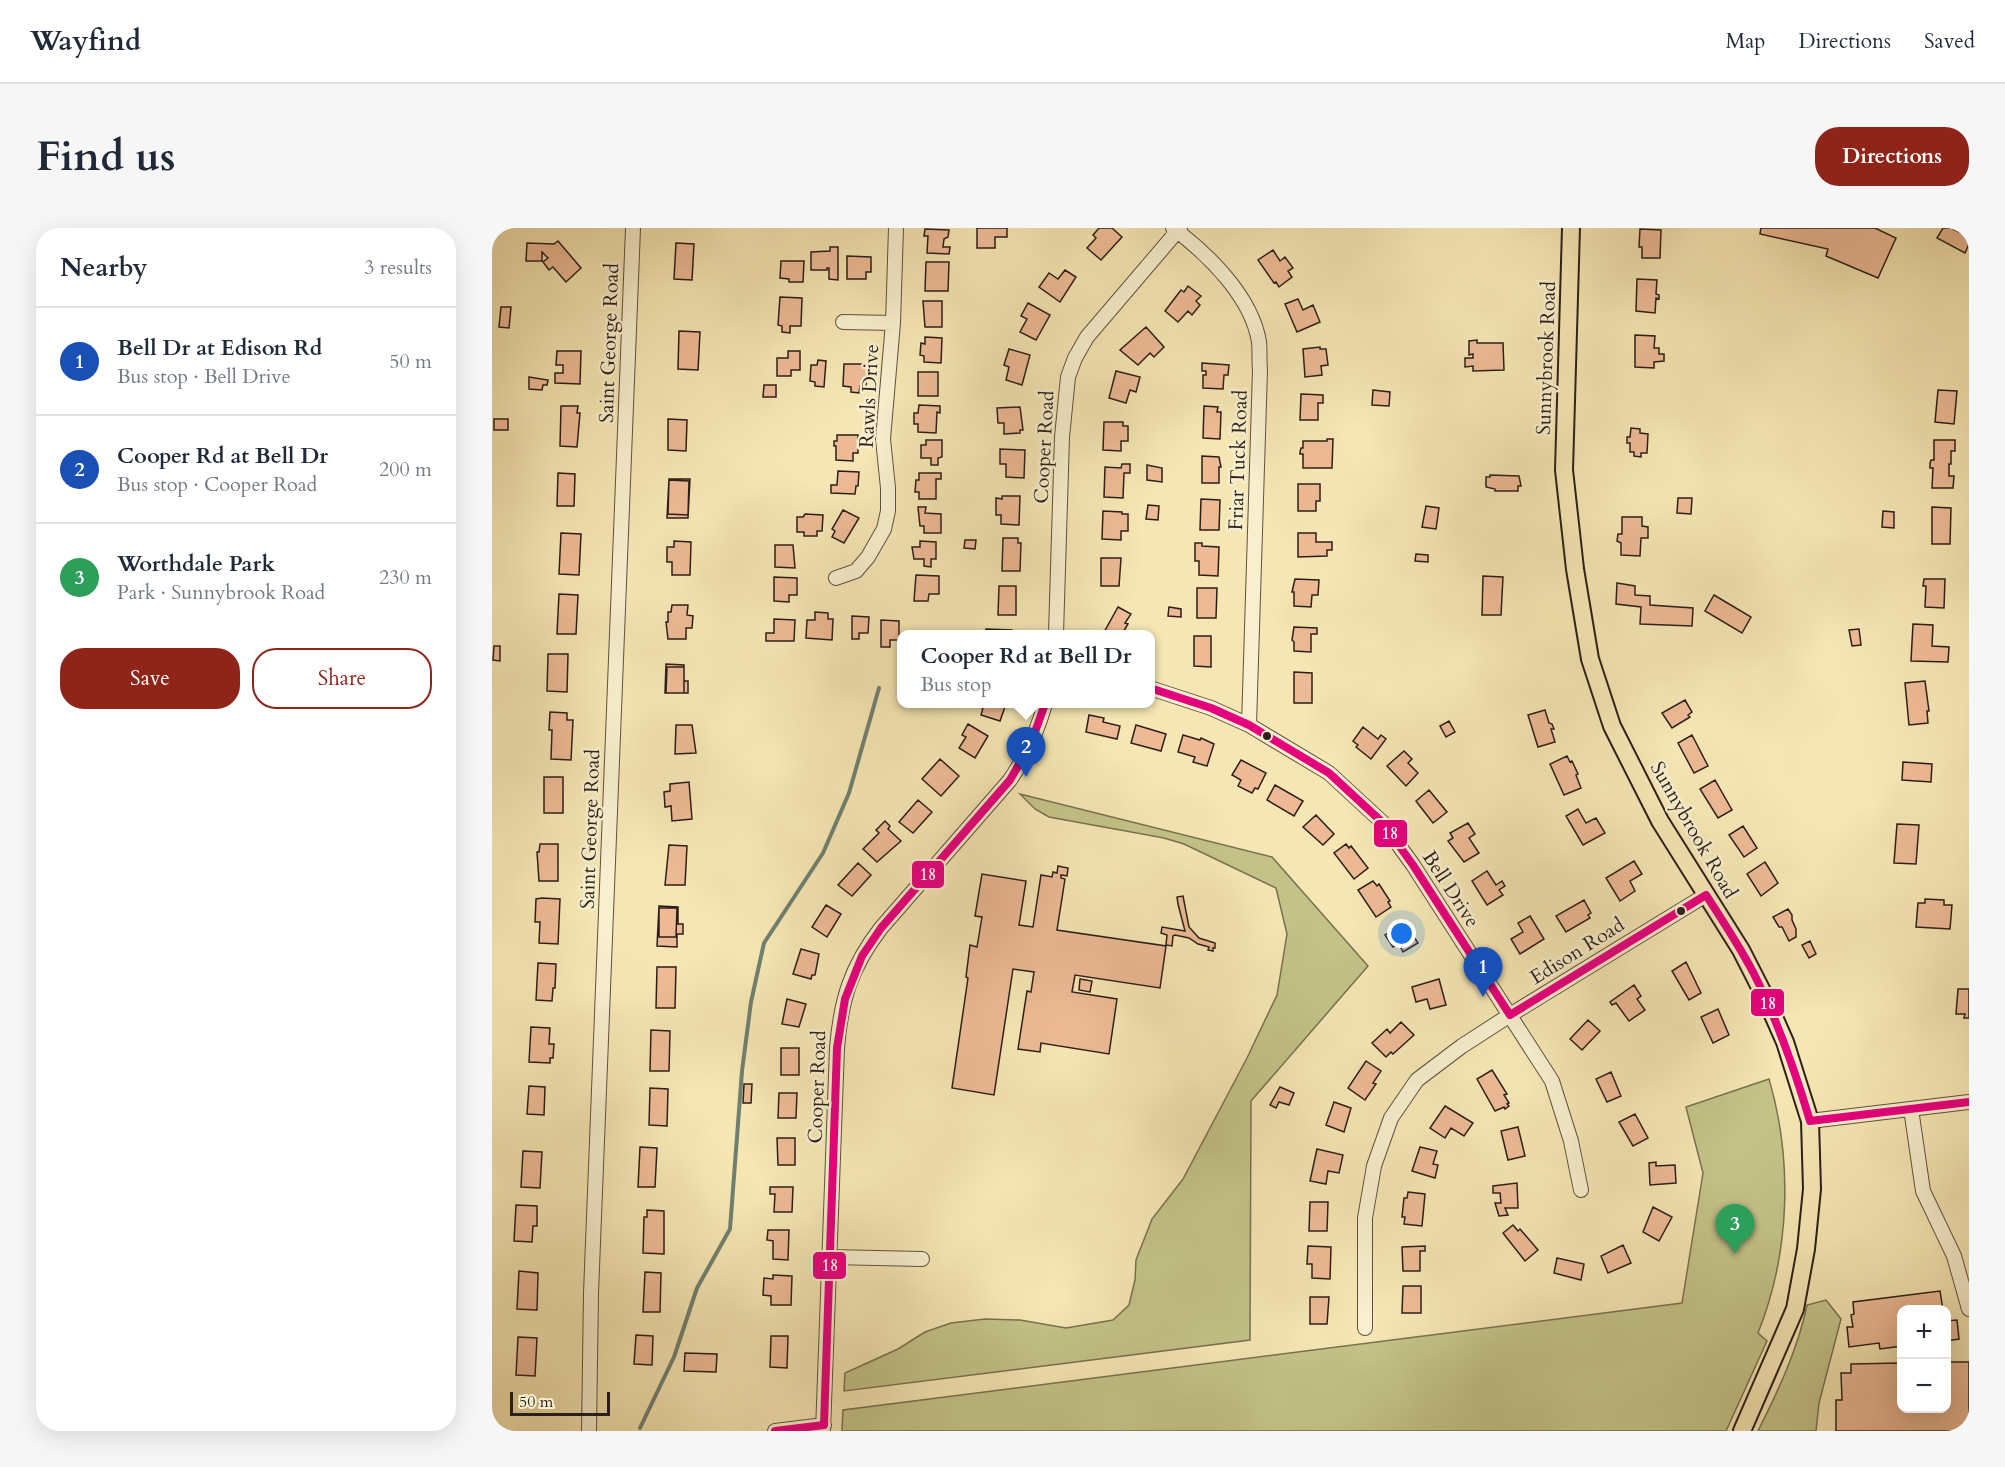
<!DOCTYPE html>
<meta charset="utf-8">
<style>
:root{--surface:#fff;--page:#f6f6f7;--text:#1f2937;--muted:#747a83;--line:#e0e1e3;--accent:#8f2418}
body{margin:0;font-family:Cardo,serif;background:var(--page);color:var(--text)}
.controls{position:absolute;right:18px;bottom:18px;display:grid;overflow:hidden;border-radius:12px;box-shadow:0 6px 24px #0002}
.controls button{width:54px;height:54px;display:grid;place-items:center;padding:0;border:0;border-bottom:2px solid var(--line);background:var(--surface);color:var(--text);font:30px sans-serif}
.scale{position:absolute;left:18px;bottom:15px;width:100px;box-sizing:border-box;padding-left:6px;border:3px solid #2c1f1a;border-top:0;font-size:16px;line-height:21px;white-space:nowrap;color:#2c1f1a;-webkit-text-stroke:4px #f8efce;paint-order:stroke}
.you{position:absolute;left:910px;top:706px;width:21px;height:21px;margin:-15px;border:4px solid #fff;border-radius:50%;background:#1a73e8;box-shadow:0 0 0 9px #1a73e833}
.badge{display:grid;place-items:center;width:39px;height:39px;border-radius:50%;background:var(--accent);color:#fff;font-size:20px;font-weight:700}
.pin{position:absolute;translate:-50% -50px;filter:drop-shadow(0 2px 3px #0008)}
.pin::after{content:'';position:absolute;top:32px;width:21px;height:18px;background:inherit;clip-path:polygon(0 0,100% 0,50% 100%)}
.popup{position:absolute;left:405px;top:402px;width:258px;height:78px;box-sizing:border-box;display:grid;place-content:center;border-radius:12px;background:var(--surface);filter:drop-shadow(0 2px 4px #0005);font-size:20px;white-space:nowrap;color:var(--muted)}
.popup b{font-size:22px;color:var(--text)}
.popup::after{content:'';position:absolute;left:50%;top:100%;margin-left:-12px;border:12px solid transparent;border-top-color:var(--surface)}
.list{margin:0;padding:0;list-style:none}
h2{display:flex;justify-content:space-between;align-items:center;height:78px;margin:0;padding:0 24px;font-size:26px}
h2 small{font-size:20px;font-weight:400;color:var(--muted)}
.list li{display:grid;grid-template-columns:39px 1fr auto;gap:18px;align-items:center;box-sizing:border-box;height:108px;padding:0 24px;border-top:2px solid var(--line)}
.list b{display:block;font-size:22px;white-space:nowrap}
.list p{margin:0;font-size:20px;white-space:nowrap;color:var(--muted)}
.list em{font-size:20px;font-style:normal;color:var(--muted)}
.actions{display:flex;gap:12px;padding:18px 24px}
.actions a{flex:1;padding:14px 0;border:2px solid var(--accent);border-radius:24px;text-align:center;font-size:21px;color:var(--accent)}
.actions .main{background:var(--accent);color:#fff}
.map{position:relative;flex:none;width:1477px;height:1203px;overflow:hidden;border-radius:24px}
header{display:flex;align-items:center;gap:36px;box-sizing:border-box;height:84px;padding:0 30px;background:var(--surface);border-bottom:2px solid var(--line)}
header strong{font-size:28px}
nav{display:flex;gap:33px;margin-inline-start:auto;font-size:21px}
.intro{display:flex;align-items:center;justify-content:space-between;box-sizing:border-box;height:144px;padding:0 36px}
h1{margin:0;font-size:42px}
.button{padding:15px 27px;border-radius:24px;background:var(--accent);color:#fff;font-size:21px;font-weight:700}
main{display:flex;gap:36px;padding:0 36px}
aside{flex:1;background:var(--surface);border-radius:24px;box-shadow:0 6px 24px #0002}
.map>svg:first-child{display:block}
.green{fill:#c3c388;stroke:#787151;stroke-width:1.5}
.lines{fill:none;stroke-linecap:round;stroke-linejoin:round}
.stream{stroke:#708070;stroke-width:4}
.building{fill:#edba95;stroke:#2c1f1a;stroke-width:1.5}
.minor-casing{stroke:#5e5140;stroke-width:16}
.major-casing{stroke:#2c1f1a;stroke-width:20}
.minor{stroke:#f8efce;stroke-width:14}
.major{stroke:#f5e6b3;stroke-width:16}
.bus-1-casing{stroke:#f8efce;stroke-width:12}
.bus-1{stroke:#e5007d;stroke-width:8}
.bus-dot{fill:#2c1f1a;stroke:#f8efce;stroke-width:2}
.labels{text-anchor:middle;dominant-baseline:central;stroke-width:5;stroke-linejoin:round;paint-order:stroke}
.street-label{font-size:20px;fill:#2c1f1a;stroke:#f8efce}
.line-badge{stroke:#f8efce;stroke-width:2}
.badge-label{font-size:16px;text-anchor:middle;font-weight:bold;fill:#fff}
</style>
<header>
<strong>Wayfind</strong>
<nav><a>Map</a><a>Directions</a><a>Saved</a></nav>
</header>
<div class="intro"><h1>Find us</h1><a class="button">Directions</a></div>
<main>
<aside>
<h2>Nearby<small>3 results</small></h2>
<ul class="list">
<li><span class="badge" style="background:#1a4fb4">1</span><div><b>Bell Dr at Edison Rd</b><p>Bus stop · Bell Drive</p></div><em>50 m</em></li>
<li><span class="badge" style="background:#1a4fb4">2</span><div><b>Cooper Rd at Bell Dr</b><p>Bus stop · Cooper Road</p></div><em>200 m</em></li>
<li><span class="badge" style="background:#2e9e5b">3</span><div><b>Worthdale Park</b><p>Park · Sunnybrook Road</p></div><em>230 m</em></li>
</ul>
<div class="actions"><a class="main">Save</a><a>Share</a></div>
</aside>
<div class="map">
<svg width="1477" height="1203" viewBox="0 0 1477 1203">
<rect width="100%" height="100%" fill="#f5e6b3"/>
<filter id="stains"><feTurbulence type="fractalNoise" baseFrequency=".00333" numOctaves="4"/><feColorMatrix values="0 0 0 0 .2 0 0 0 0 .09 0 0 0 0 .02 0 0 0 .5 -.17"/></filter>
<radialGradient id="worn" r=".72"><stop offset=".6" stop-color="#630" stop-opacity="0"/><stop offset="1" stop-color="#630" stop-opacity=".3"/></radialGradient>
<path class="green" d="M528 566 780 629 876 738 759 873 758 1112 352 1163 353 1145 406 1121 433 1104 459 1095 493 1091 528 1092 574 1100 621 1092 637 1077 643 1052 644 1032 660 991 691 951 755 830 785 767 795 706 784 660 692 616 672 610 557 589 543 581Z
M1277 851C1301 933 1298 1025 1266 1105L1275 1113 1234 1203H350L351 1182 1190 1075 1211 945 1194 879Z
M1334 1072 1349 1091 1327 1175 1324 1203H1266C1286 1163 1306 1121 1315 1077Z"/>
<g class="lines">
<path class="stream" d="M148 1200 182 1129 205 1060 238 1001 250 843 259 774 272 715 331 625 357 565 387 460"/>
</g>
<path class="building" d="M485 0H515V9H503V20H485Z
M607 0H620L630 9 609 32 595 20 604 10 601 7Z
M1269 0H1383L1404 10 1386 50 1334 28 1336 21 1268 6Z
M1451 0H1459L1477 9V16L1473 25 1445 10Z
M433 1 457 2 456 9 452 11 451 19H458L457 26 435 25 436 8H432Z
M1148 1 1169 2 1168 30H1150V19H1147Z
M66 13 89 40 74 54 61 39 57 42 51 34 56 30 50 24V33H34L35 15 62 16Z
M184 15 202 16 200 52 182 51Z
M338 19H346V52L337 51V40H335V42H319V24L338 23Z
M781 22 788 33 793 29 801 40 796 43 800 49 787 59 784 54 782 55 766 32Z
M355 28 379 29V44H374V51H355Z
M289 33H312L311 54H297V51L288 50Z
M434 34H457L456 63H433Z
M573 42 584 49 568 74 547 59 557 45 566 51Z
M1145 51 1165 52 1164 66 1167 67V71L1164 70 1163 85 1144 83Z
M696 58 709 68 704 73 708 77 700 87 696 83 686 94 673 83 689 62 692 64Z
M288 69 310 70 309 98H298V105L290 104V98L286 97Z
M806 71 811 82 821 77 828 94 805 104 793 76Z
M431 73H450V99H433Z
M536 75 558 87 544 112 528 104 535 91 529 88Z
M9 79H19L17 100 7 99Z
M654 99 672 119 662 129 658 125 646 137 628 122Z
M187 103 208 104 206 142 186 141Z
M1143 107 1163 108 1162 120H1167V126H1172V133L1162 134V140L1143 139Z
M433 109 450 110 449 135 432 134V128L428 127 429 115 433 116Z
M985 112V115H1011L1012 142 981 143V138L973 139V130H981V126L977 127V113Z
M828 119V121H834L836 137 829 138 830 147 813 149 811 121Z
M517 121 538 127 530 157 514 152 517 139 512 137Z
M65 123H89L88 156 63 155V145H71V137H64Z
M296 123H308V142H299V148H285V130H296Z
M326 132 334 133 332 159 323 158V154L318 153 319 137H325Z
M710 135 737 137 736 147H732L731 161 711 160V147H714V143H710Z
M352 136H375L374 159 368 158 367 165 359 164V159L351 158Z
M624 143 648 149 644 164 638 162 634 175 617 170Z
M426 144H446V168H426Z
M37 149 56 152 55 157H51L50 162 37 161Z
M272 157H284V169H271Z
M881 162 898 164 897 178 880 177Z
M1446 162 1465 163 1462 196 1443 194Z
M809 166 831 167V175H826V192H808Z
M427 177 448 178V185L445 184 444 205 426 204V196H422V185H426Z
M69 178H86L85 185H88L85 219 68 218Z
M712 178 726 179 725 184H729L728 211 711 210Z
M528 179 531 202H528V205L512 206V195H506L505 180Z
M2 191H16V202H2Z
M176 191 195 192 194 223 176 222Z
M612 194H631V198H636V213H629V223L611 222Z
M1139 200 1148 201V205L1156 206 1155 225H1149V229L1142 228V224H1138V215H1135V209H1138Z
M345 207H366V225H361V233L344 232V218H342V213H345Z
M835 211H841L840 240H811V226H808V224L809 220H811V213H835Z
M434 212H450V229L446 230V237H439V230H429V217H434Z
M1442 212H1463V223H1459V236H1457V248H1462L1461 260H1440L1441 240H1438V235L1439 232H1442Z
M508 221 533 222 532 250 514 249V236H508Z
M710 228 727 229 729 239H727V255H710Z
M630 236H638V245H632L631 270 612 269 613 239 629 240Z
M655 237 670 240V254L655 252Z
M346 243 367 244 366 258H364L363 266 339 265V257H345Z
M66 245 83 246 82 278H65Z
M427 245H449V251H444V271H427V264H423L424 252H427Z
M998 247 1027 248 1029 258H1026V263H1003V261L994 259V249H998Z
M177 251H198L196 290H175Z
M177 252 197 253 196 287 176 286Z
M806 256H828V273H824V283H806Z
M510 268H528L527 297 509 296V287H504V270L510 271Z
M1186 270H1200L1199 286 1185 285Z
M709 271 728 272 727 302H708Z
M656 277 667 278 666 292 654 291Z
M934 278 947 280 944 301 930 299Z
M426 279H434L433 285 449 286V305H432V298H428Z
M1440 279 1459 280 1458 316H1440Z
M351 282 367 290 352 315 340 309 343 303 340 301Z
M611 283 630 284V286H636V303H629V312L610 311Z
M1391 283 1402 284V300L1390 299Z
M313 286 331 287 330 303H325V308H312V304H305V289H311Z
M1130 289H1150V298L1156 299V310H1149L1148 328 1129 327V315L1125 313 1126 306H1130Z
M69 305 89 306 87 347 67 346Z
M806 305H824V314H840V322H835V328L806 329Z
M511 310H526V315H529L528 343H510Z
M473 312H484L483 321 472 320Z
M182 313 199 314 198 347H180V334H175V319H182Z
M428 313 444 314V331H439V339L432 338V331H422L420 319H428Z
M703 315H710V318L727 319 726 348 707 347V333H703Z
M283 317H301L303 340 283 339Z
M924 326 936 327V334L923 333Z
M609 330H629L627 358H609Z
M424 347 447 348V366H437L436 373H422Z
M991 348 1011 349 1009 387H990Z
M282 349 305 350V367H297V374L282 373Z
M803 351 827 352 826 367H820L819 379 802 378V364H800Z
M1432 351H1453L1452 380 1433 379 1434 358H1431Z
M1125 355 1143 358V367L1158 368V377L1201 380 1200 398 1148 396 1149 379 1124 376Z
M507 358H524V387H506Z
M705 360H725L724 390H705Z
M67 366 86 367 84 406H65Z
M1222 367 1259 389 1250 405 1213 383Z
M180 377H196L195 387 201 388 200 400H194V411H176L174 394H176V384H179Z
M626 379 639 386 633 395 636 396 630 406H611Z
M677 379 689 381V389L676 388Z
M323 384 336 385V391H341L340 412 314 410 315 392H323Z
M360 388 377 389 376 405H367V411H360Z
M282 391 303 392 302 413H274V405H282Z
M389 392 407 393V412H398V419H389Z
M1421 396 1441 397 1440 418 1457 419 1456 434 1419 433Z
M802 399 825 400V406H819V424L802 423V414L800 412Z
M494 401 520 402V406H494Z
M1367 401 1369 417 1360 418 1357 402Z
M702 408H719V439L702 438Z
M2 418H8V433L1 432Z
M56 426H76L75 464 55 463Z
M174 436 192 437V453H196V465H173Z
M175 439H192V465H174Z
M802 444 820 445V475H802Z
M1433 453 1437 483H1435L1436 495 1417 497 1413 455Z
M1193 472 1200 484 1196 487 1198 489 1180 500 1170 485Z
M485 476H514L508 493 489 487 491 480 484 478Z
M1053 482 1057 495 1060 496 1062 501H1059L1063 514 1046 519 1036 487Z
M58 484 75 485V492H81L79 532 59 531 60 502H57Z
M597 487 612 490 611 494 628 498 625 511 594 504Z
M957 493 963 504 954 509 948 498Z
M476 496 496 508 483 530 467 520 474 509 470 507Z
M184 497H200L204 525 183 526Z
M644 497 674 506 669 523 639 515Z
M871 499 886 511 889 507 894 511 879 531 864 519 866 517 861 513Z
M691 507 708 512 709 510 722 516 715 538 701 534 703 529 686 524Z
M1200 507 1216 538 1202 545 1186 515Z
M912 523 920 531 916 535 926 545 914 558 895 538Z
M1075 528 1078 534 1080 533 1086 546 1084 547 1089 560 1072 567 1058 536Z
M448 531 467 548 449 568 430 551Z
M749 532 774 545 766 561 763 560 760 565 746 558 749 552 740 547Z
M1411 534 1440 536 1439 554 1410 552Z
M52 549H71V585H52Z
M1223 552 1240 582 1226 590 1208 561Z
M197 554 200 591 180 593 179 578 173 579 172 564 178 563V556Z
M783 557 811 573 802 588 775 572Z
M937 562 955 584 941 595 924 573Z
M426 572 440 584 421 605 407 594Z
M1086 581 1094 595 1104 590 1113 605 1091 617 1074 588Z
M824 587 842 606 831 617 811 599Z
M393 593 398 598 396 601 409 613 385 634 371 621 387 605 384 602Z
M976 595 983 606 977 610 987 625 972 634 956 613 961 610 958 605Z
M1405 596 1427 597 1424 636 1402 635Z
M1251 598 1265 620 1252 629 1237 607Z
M48 616H66V653H47L45 624H47Z
M854 616 857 620 859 618 876 640 862 651 842 625Z
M177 617 195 618 193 657H173Z
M1142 633 1150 646 1138 653 1143 663 1128 673 1114 650Z
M1273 634 1286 655 1269 668 1255 646Z
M366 635 379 647 360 668 346 657Z
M566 638 576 640 575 648 569 647V650L573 651 565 702 674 718 668 760 583 747 580 764 625 771 617 826 549 815 548 824 526 821 535 763 539 764 542 744 521 741 502 867 460 860 476 750 474 749 478 717 485 719 490 689 483 688 490 646 534 653 527 697 541 699 549 647 560 649 561 644 565 645Z
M995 643 1004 657 1010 653 1013 658 1007 662 1011 667 995 677 980 653Z
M881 653 885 658 887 656 898 673 896 674 899 679 884 689 866 662Z
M691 668 697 699 707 710 723 715V720H721V723L716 722 717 719 706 716 697 710 683 707 681 708 680 718 674 717 675 707 669 705 670 699 693 703 686 676 685 669Z
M50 670 68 671 66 716 47 715 48 694H43L44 671Z
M1433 671 1452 672V677H1460L1458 701 1424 699 1426 675H1433Z
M1092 672 1099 685 1096 687 1098 690 1074 704 1064 688Z
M334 677 349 686 335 709 320 699Z
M167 678 186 679V696H191V706H185V719L165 718Z
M167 680H185L184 709H167Z
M1296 681 1300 687V692L1304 701V709L1297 713 1290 699H1287L1281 689Z
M1038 688 1052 711 1028 726 1019 711 1031 704 1026 695Z
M911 692 926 715 911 724 907 716 901 719 893 707 898 704 897 701Z
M1318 713 1324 726 1317 730 1310 717Z
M309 721 327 726 323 747H320L319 751 301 746Z
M1194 734 1209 765 1197 772 1180 743Z
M46 735 64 736 63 760H61L60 773 44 772Z
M165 739H184L183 780H164Z
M588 751 600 753 598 764 587 762Z
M947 751 954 777 938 781 935 771 924 774 920 759Z
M1142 757 1149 768 1145 771 1153 782 1137 793 1124 775 1120 777 1118 774Z
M1466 761H1477V790H1472L1473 786H1464Z
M295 771 314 776 307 799 290 796Z
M1226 781 1237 807 1221 815 1209 789Z
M1096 792 1108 803 1090 822 1078 811Z
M909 794 922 807 901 826 899 824 894 829 880 815 895 801 898 805Z
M39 799 58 800 57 816H62L61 830H58V835L37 834Z
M159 802 178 803 177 843H158Z
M289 820H307V847H289Z
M874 833 889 843 881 855 884 856 873 872 856 860Z
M1000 842 1015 866 1012 867 1017 875 1015 876 1017 878 1013 881 1012 879 1003 883 985 851Z
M1119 844 1129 868 1115 874 1104 851Z
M252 856H260L259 875H251Z
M37 858 53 859 52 887 35 886Z
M788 859 802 865 797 877 787 874 784 880 778 877Z
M158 860 176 861 175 898 157 897Z
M287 865H305L304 890H286Z
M842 874 859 880 852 904 834 897Z
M953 878 981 895 972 908 959 900 953 910 938 900Z
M1143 886 1156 910 1141 918 1127 894Z
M1026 899 1033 928 1016 932 1009 903Z
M285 910H303V937H286Z
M148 919 165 920 163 959H146Z
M928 919 945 923 941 936 946 937 943 950 920 943Z
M825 921 851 927 847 945 836 943 834 956 818 953Z
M31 923 50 924 48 960 29 959Z
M1164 934V938L1183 937 1184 955 1158 957 1157 935Z
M1025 955 1026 980H1013L1016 987 1007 988 1003 975H1009L1008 965H1001V958Z
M278 959H301L300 984H282L283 966H278Z
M916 964 933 966 930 998 912 996 913 989H910L912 970H915Z
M818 974H836L835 1003H817Z
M24 977 45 978V998H41L40 1014 22 1013Z
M1161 979 1180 989 1167 1013 1151 1004Z
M155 982 172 983V1026L151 1025 152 989H155Z
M1021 997 1026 1003 1028 1001 1046 1022 1033 1033 1011 1005Z
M276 1002H297L296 1032 281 1031V1013L275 1012Z
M1131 1017 1139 1035 1116 1045 1109 1028Z
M816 1018 839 1019 838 1051 820 1050V1036H815Z
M933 1018V1023H928V1043H911L910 1019Z
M1065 1030 1092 1036 1089 1052 1062 1045Z
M27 1043 46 1045 45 1082 25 1081Z
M153 1044 169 1045 168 1084H151Z
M281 1047 300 1048 299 1077H279V1068L271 1067 272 1050 281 1051Z
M911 1058H929V1085H910Z
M1448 1063 1451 1082H1410V1118L1388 1121 1387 1115 1357 1119 1355 1099H1361L1359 1087 1362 1086 1361 1074Z
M818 1069H837L835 1096H818Z
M1465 1092 1467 1111 1454 1113V1093Z
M144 1107 161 1108 160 1137 142 1136Z
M279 1108H296L295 1140 278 1139Z
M26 1109 45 1110 43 1148 24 1147Z
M193 1125 225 1126 224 1144 192 1143Z
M1454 1134H1477V1203H1344V1172H1350L1349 1145H1359V1136L1410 1135V1180H1454Z"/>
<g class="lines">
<g class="minor-casing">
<path id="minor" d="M681 0C716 26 760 69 767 114 768 123 767 133 768 142L757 497
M351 94 401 95
M344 350 364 343 376 329 392 301 396 283V260L391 211 401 95 404 0
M564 406 570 209 576 149 583 130 595 109 688 0
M658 460 719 480 757 497 837 545 890 594 921 637 1060 853 1079 913 1089 962
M1419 881 1431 963 1462 1028 1477 1081
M1318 893 1477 874
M338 1029 430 1031
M873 1100V990L882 938 899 890 925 852 970 818 1018 787 1214 667
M97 1203 99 1065 141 0
M283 1203 332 1197
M331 1203 345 820C349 771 359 739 389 700L518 552C535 527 545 504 553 476"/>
</g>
<g class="major-casing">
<path id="major" d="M1079 0 1072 242 1083 341 1098 431 1120 498 1168 593 1249 722 1274 771 1293 814 1318 893 1320 961 1314 1021 1303 1081 1250 1203"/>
</g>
<use href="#minor" class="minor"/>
<use href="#major" class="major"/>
<g class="bus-1-casing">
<path id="bus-1" d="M658 460 719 480 757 497 837 545 890 594 921 637 1018 787 1214 667C1231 693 1248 719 1262 746 1286 793 1303 843 1318 893L1477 874
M283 1203 332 1197 345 820 353 771 370 728 389 700 518 552 539 515 553 476"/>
</g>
<use href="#bus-1" class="bus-1"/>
</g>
<g class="bus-dot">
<circle cx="775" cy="508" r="5"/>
<circle cx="1189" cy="683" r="5"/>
</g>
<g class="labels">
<g class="street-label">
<text transform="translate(117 115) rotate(-88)">Saint George Road</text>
<text transform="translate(1054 130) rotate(-88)">Sunnybrook Road</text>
<text transform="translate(377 168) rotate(-87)">Rawls Drive</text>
<text transform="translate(552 219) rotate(-87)">Cooper Road</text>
<text transform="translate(746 232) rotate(-88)">Friar Tuck Road</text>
<text transform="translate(98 601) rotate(-88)">Saint George Road</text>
<text transform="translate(1202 602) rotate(60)">Sunnybrook Road</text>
<text transform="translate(959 661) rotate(57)">Bell Drive</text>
<text transform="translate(1085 723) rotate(-32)">Edison Road</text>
<text transform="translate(325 859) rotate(-88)">Cooper Road</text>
</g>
</g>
<g class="line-badge">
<rect x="881" y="591" width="35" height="29" rx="6" fill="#e5007d"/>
<rect x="419" y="632" width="34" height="29" rx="6" fill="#e5007d"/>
<rect x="1258" y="760" width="35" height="29" rx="6" fill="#e5007d"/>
<rect x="320" y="1023" width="35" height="29" rx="6" fill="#e5007d"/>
</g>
<g class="badge-label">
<text x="898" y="611">18</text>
<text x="436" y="652">18</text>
<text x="1276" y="781">18</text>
<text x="338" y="1043">18</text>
</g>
<rect width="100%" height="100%" filter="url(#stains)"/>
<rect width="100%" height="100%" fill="url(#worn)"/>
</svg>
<div class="controls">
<button>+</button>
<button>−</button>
</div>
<div class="scale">50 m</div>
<div class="you"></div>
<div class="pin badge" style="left:991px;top:769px;background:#1a4fb4">1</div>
<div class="pin badge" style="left:534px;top:549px;background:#1a4fb4">2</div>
<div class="popup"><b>Cooper Rd at Bell Dr</b>Bus stop</div>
<div class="pin badge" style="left:1243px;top:1026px;background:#2e9e5b">3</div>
</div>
</main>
